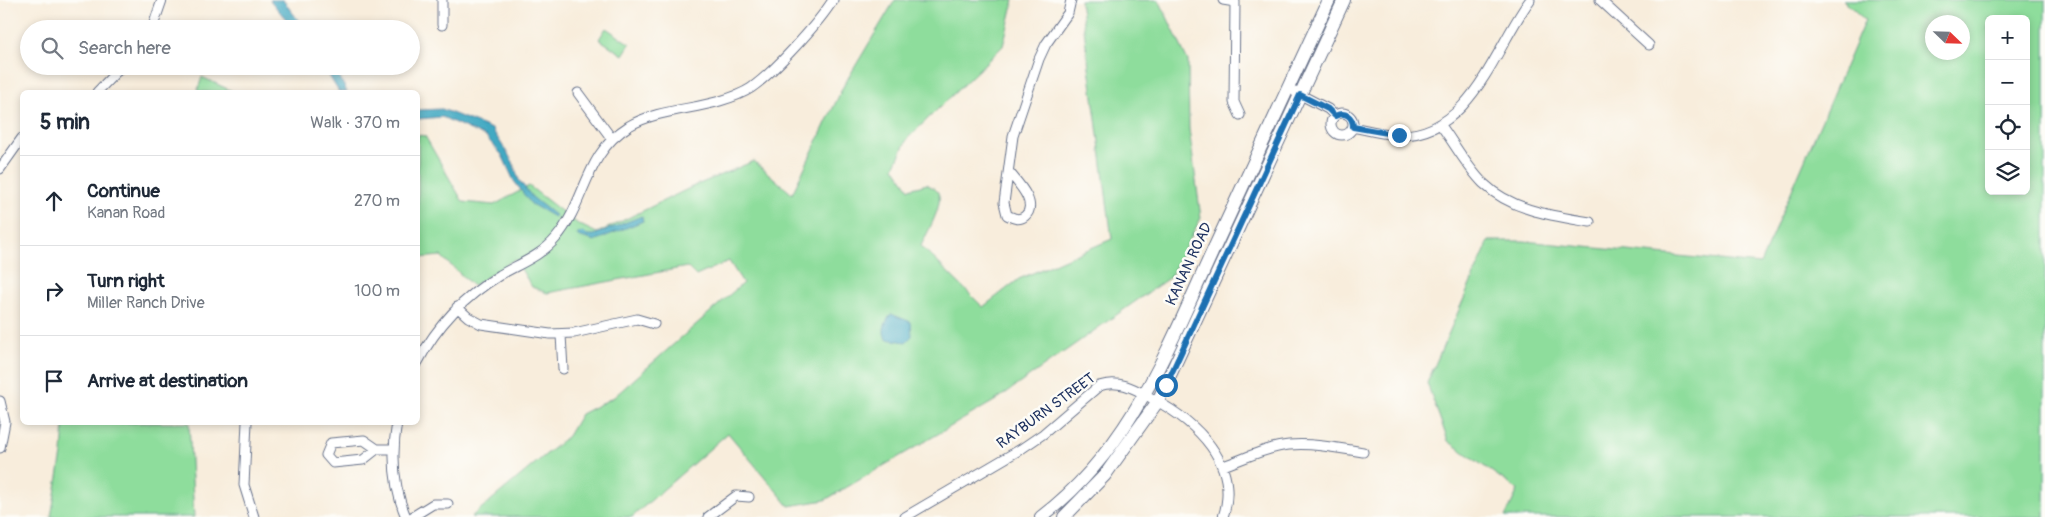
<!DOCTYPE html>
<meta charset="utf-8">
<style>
:root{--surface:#fff;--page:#f2f2f3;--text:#1f2937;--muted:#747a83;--line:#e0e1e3}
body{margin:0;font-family:Pangolin,sans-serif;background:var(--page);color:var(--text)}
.controls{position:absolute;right:15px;top:15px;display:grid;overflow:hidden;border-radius:8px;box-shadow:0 2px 8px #0003}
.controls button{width:45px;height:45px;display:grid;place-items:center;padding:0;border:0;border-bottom:1px solid var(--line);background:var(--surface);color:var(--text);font:25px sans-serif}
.compass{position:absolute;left:1925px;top:15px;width:45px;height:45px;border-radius:50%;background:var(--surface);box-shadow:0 2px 8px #0003;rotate:113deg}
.stop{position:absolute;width:15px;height:15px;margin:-11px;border:4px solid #1f6fb2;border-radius:50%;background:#fff}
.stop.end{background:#1f6fb2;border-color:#fff;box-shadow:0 1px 5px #0008}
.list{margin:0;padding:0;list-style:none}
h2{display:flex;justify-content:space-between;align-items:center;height:65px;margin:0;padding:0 20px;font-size:21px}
h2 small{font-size:16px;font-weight:400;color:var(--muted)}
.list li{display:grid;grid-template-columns:32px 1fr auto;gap:15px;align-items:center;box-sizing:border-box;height:90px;padding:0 20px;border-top:1px solid var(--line)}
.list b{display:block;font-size:19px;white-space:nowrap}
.list p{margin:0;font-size:16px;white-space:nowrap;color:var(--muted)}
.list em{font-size:16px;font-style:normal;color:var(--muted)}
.icon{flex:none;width:28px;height:28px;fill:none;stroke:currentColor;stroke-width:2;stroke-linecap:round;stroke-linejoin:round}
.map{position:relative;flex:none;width:2045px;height:517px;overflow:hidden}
.search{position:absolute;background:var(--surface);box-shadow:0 2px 8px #0003;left:20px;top:20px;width:400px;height:55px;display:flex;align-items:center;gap:12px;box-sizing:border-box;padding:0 18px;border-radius:28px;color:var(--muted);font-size:19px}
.panel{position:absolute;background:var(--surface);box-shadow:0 2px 8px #0003;left:20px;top:90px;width:400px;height:335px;border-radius:8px}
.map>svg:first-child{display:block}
.green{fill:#8edd9c;stroke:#54867d;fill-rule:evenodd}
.water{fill:#42a9c2;stroke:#2e6c90}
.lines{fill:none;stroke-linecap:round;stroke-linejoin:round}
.street-casing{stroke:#68728a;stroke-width:11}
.secondary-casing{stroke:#68728a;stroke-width:14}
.street{stroke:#fff;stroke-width:9}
.secondary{stroke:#fff;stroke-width:12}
.route{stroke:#1f6fb2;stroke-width:6}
.labels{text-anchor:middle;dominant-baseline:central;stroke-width:5;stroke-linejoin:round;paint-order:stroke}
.street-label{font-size:15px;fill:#1b2f5e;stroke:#fdfcf7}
</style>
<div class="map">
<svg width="2045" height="517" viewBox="0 0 2045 517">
<rect width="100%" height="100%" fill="#fdfcf7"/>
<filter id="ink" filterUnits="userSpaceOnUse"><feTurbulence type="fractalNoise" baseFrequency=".02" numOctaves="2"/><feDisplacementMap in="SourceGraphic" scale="10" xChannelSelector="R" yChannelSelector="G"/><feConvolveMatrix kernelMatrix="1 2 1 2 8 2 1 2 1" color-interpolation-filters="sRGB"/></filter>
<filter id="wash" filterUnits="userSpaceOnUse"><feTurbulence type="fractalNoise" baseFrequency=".0096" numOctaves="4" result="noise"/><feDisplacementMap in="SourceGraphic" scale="20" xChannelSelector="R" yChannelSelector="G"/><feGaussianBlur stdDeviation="1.12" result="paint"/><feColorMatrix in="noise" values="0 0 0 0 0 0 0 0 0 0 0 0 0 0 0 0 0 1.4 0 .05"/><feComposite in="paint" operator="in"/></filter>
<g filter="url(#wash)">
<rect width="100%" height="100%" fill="#f8eddc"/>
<path class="green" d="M895 0H1014L1003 46 907 139 894 167 909 189 927 184C929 186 935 188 937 191 946 202 926 234 921 246L983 307 1019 279 1112 239 1080 0H1159L1188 61 1189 129 1201 218 1170 277 996 400 825 500 789 506 728 433 632 517H471L568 436 581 414 614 397 743 283 729 261 696 276 687 267 547 293 532 287 515 259 473 286 441 256 418 258V135L425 136 463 202 494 205 529 186 578 224 597 233 692 187 754 161 792 194 844 85Z
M1843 0H2045V517H1505L1518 490 1448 441 1427 383 1489 241H1524L1760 264 1865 20ZM1989 19H2026V191H1989ZM1932 22H1962V52H1932Z
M606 28 630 44 623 55 599 39Z
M202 77 234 92H197Z
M64 423H189L194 517H51L62 454Z"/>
<path class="water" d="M270 0H283L305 29H294Z
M323 66H334L347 92H339Z
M442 109 492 129 513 162 519 180 532 197 556 216 554 217 531 204 514 181 502 155 486 137 442 117 418 119V110Z
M642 216 643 221 594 241 578 236 577 234 583 232 587 235H594Z
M891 314 911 322 912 336 906 342 886 339C881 329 886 322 891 314Z"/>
</g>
<g filter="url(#ink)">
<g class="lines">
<g class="street-casing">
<path id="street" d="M442 0V25
M1223 0 1235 2 1234 102 1240 115
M1600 0 1649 45
M152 29 162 0
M97 92 122 66
M1295 92 1328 109 1335 116
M578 93 612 139
M1331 124a11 11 0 1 1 22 0a11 11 0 1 1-22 0Z
M1440 124C1454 143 1467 167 1483 183 1512 211 1554 216 1590 222
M1353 127C1367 130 1383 134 1398 135 1471 137 1495 47 1530 0
M0 169 22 138
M1009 172C1017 182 1039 204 1025 216 1019 221 1013 218 1007 215L1004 203 1013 136 1039 59 1046 44 1068 13 1071 0
M457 307 468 317 481 324 550 334 574 333 637 319 654 324
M561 335 563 369
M418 362C437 325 464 297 500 275 519 264 541 256 556 238 587 201 584 154 629 126 657 110 689 110 720 101 730 98 742 94 751 88 774 72 818 24 833 0
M0 401 5 422 0 448
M247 422 244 485 254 517
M397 422C391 456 393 486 406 517
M377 449 364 440 331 443 326 455 333 463 363 460 377 449H393
M1223 466C1244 459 1267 447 1289 445 1314 443 1338 448 1363 452
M412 517 433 504H448
M708 517 736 496 749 497
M905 517 1021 449 1043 434 1099 386C1120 379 1135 389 1153 399 1196 422 1241 463 1223 517"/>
</g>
<g class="secondary-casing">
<path id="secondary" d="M1041 517C1133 447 1169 345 1216 244 1254 162 1291 81 1329 0
M1064 517 1105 475 1158 401 1344 0"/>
</g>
<use href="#street" class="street"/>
<use href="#secondary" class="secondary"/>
</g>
</g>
<g class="lines" filter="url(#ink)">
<path class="route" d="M1166 385 1300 95 1328 109 1335 116C1345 111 1353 116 1353 127L1399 135"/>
</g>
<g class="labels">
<g class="street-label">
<text transform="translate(1189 264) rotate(-65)">KANAN ROAD</text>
<text transform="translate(1046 411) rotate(-36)">RAYBURN STREET</text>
</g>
</g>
</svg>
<div class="controls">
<button>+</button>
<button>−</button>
<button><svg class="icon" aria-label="locate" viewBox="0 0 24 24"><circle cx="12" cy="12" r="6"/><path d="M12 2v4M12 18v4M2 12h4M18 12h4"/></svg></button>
<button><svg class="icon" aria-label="layers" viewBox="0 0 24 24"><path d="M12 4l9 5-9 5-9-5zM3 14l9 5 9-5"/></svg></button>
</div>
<svg class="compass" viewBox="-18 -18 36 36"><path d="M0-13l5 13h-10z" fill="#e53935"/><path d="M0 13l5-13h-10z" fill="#747a83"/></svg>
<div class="stop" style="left:1166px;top:385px"></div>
<div class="stop end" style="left:1399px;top:135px"></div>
<div class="search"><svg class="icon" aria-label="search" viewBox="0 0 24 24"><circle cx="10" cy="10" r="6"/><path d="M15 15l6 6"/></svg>Search here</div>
<section class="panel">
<h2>5 min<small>Walk · 370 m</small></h2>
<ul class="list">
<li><svg class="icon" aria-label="ahead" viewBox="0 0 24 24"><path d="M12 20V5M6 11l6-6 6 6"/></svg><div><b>Continue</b><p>Kanan Road</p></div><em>270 m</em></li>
<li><svg class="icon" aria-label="right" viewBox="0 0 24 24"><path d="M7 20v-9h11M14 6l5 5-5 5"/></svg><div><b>Turn right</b><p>Miller Ranch Drive</p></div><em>100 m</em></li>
<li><svg class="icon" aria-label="arrive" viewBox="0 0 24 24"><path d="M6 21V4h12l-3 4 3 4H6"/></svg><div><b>Arrive at destination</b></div></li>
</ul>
</section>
</div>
